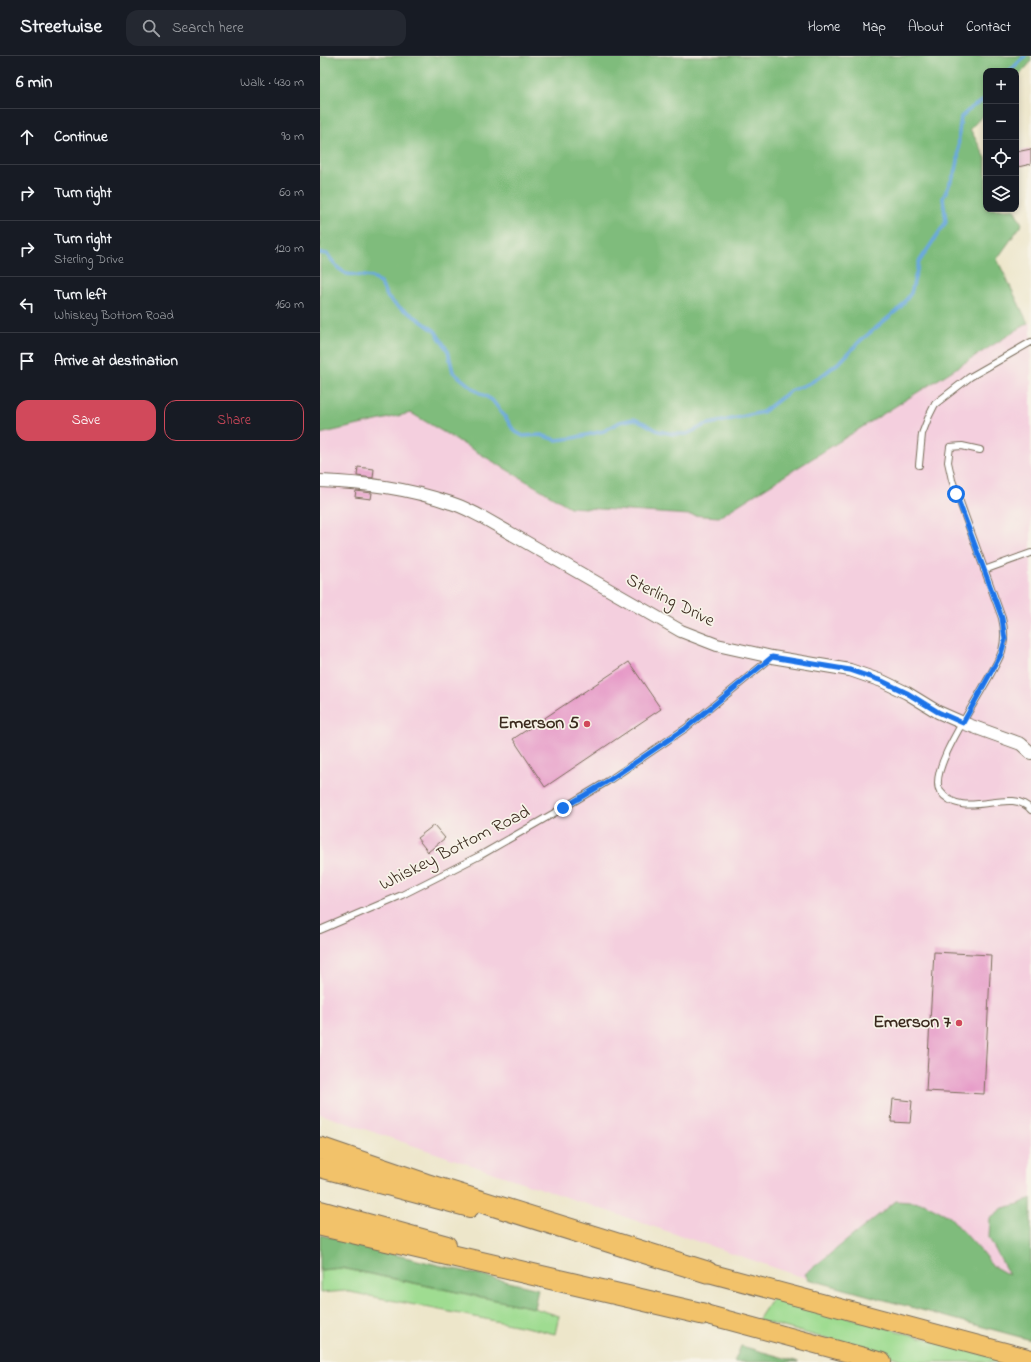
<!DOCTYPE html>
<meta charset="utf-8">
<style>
:root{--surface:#171b24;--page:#242831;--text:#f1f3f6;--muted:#9ea1a6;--line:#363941;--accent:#d1495b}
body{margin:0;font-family:"Indie Flower",sans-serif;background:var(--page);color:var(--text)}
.controls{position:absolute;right:12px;top:12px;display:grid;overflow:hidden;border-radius:8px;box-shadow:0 2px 6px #0003}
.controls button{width:36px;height:36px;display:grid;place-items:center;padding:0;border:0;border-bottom:1px solid var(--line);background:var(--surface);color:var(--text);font:20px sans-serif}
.stop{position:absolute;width:12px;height:12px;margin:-9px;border:3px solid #1a73e8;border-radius:50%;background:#fff}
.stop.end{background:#1a73e8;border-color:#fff;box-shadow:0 1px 4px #0008}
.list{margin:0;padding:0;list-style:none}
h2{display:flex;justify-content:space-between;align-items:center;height:52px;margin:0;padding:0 16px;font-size:17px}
h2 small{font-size:13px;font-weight:400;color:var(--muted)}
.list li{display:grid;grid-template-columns:26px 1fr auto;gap:12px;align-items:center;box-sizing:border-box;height:56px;padding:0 16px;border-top:1px solid var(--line)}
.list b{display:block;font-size:15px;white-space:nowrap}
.list p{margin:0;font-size:13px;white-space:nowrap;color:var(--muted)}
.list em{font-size:13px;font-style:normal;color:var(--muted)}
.actions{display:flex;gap:8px;padding:12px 16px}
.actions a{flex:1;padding:9px 0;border:1px solid var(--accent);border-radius:12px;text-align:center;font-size:14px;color:var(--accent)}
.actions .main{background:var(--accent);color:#fff}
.icon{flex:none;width:22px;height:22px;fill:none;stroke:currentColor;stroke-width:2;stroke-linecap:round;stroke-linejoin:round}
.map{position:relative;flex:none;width:711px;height:1306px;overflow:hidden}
header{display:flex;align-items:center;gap:24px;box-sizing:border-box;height:56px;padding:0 20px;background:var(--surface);border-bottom:1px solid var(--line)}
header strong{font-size:19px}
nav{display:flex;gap:22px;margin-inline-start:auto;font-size:14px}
.search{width:280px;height:36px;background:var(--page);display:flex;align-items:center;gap:10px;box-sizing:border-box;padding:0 14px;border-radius:12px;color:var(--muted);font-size:15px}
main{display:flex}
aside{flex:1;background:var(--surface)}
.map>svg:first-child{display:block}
.built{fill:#f4cfde}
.green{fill:#9fdc91;stroke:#6d8358}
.forest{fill:#7fbc7b;stroke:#5d734c}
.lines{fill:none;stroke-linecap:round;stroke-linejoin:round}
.stream{stroke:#6aa9dd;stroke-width:3.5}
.building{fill:#e699c7}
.lane-casing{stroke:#796c5a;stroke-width:8}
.street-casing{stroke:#796c5a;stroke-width:14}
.primary-casing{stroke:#796c5a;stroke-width:20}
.highway-casing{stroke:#796c5a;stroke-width:23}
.lane{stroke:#fff;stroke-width:6}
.street{stroke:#fff;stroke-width:12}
.primary{stroke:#f2c26a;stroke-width:18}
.highway{stroke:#f2c26a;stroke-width:21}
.route{stroke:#1a73e8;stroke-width:5}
.poi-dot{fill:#d1495b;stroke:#f7f3e8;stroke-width:1.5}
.labels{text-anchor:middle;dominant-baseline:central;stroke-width:3.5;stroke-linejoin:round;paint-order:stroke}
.street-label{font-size:18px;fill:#3b2a1e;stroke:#f7f3e8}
.poi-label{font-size:18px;font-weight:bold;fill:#3b2a1e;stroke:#f7f3e8;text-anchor:end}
</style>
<header>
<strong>Streetwise</strong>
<div class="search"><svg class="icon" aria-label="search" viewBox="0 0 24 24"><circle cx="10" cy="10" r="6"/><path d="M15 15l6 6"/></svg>Search here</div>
<nav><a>Home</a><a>Map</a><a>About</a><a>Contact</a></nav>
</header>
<main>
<aside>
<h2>6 min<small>Walk · 430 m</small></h2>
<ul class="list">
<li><svg class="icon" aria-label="ahead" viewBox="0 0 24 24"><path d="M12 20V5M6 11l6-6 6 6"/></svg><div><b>Continue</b></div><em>90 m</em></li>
<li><svg class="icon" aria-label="right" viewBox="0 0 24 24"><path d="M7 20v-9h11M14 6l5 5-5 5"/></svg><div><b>Turn right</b></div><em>60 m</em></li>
<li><svg class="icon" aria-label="right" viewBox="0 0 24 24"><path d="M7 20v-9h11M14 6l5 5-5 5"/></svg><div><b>Turn right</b><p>Sterling Drive</p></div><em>120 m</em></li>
<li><svg class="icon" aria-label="left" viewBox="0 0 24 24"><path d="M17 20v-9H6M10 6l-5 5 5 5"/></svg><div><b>Turn left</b><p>Whiskey Bottom Road</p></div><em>160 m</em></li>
<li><svg class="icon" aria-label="arrive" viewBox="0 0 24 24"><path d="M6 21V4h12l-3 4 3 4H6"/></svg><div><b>Arrive at destination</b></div></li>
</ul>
<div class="actions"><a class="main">Save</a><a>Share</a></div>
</aside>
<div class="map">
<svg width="711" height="1306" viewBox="0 0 711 1306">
<rect width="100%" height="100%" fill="#f7f3e8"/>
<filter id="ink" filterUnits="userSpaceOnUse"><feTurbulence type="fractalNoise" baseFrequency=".025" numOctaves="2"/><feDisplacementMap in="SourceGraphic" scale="8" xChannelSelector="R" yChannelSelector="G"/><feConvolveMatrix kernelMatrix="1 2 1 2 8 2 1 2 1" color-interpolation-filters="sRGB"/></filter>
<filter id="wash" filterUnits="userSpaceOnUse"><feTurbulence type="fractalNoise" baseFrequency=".012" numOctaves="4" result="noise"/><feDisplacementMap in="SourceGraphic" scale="16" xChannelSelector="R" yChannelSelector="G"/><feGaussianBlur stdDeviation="0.9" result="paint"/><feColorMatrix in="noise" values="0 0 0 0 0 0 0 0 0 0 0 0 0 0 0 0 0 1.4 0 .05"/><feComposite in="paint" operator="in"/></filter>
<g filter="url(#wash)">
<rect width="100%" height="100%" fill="#ede6ca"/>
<path class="built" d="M708 267H711V1142L699 1148 683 1152 670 1162 669 1182 689 1220 673 1210 661 1195 629 1160 485 1218 488 1223 0 1058V378L91 357 249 451 399 461Z"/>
<path class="green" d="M21 1212 214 1252 239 1260 235 1278 215 1273 25 1235 0 1237V1214Z
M453 1241 692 1306H591L438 1264Z"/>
<path class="forest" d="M0 0H711V6L696 23V15H666V56L650 73 666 102V153H694L702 168 677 203 708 267 399 461 250 451 91 357 0 378Z
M711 1142V1284L488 1223 485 1218 576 1145 604 1147 629 1160 661 1195 673 1210 689 1219 669 1182 670 1162 683 1152 699 1148Z
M0 1179 40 1187 68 1197 218 1233 214 1252 22 1212 0 1214Z
M421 1290 479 1306H414Z"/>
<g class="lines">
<path class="stream" d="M690 15 705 0
M0 197 7 198 18 212 27 218 52 221 61 228 68 242 77 250 91 258 115 275 128 295 133 316 155 334 172 344 186 362 194 375 203 380 221 379 236 384 253 382 284 375 300 366 314 363 324 367 338 375 354 378H367L385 369 443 356 470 335 490 327 504 318 522 304 540 285 580 252 591 237 599 206 626 166 623 142 636 114 638 105 639 76 641 61 652 51 666 43"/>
</g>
<g id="blocks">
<path class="building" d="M711 93V108L698 111 696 96Z
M38 411 54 413 53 422 37 420Z
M36 435 52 437 51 443 35 441Z
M309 606 341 653 225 731 193 683Z
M114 769 125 782 108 796 97 782Z
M614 896 671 899 664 1038 606 1035Z
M573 1043 592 1045 590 1067 571 1066Z"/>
</g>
</g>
<g filter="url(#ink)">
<use href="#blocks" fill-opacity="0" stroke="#796c5a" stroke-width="1"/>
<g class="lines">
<g class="lane-casing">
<path id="lane" d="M660 394 642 390 630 391 628 406 632 424 682 562C685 574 685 584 682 595 674 622 605 712 620 735 643 767 691 729 711 754
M599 409 602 378 609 360 615 348 650 321 711 286
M664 514 711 497
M0 874 82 839 161 799 243 752 288 725 366 672 451 602"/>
</g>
<g class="street-casing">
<path id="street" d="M0 425C46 427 87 432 131 447 142 450 152 456 162 461L361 575 397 589 452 601 530 614 562 625 587 637 618 656 643 667 701 688 711 697"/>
</g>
<g class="primary-casing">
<path id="primary" d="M0 1112 150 1152
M0 1154 127 1189
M374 1213 711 1303
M370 1254 562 1306"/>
</g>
<g class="highway-casing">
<path id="highway" d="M0 1092 105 1128 387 1216
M0 1169 383 1258"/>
</g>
<use href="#lane" class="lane"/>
<use href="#street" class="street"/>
<use href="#primary" class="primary"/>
<use href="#highway" class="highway"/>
</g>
</g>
<g class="lines" filter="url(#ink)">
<path class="route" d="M243 752 288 725 366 672 452 601 530 614 562 625 587 637 618 656 643 667 681 598 685 584 682 562 636 438"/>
</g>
<g class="poi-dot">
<circle cx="267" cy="668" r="4"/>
<circle cx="639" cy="967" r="4"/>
</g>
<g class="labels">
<g class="street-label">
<text transform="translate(350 545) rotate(27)">Sterling Drive</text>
<text transform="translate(135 793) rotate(-27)">Whiskey Bottom Road</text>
</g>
<g class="poi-label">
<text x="259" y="668">Emerson 5</text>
<text x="631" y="967">Emerson 7</text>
</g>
</g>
</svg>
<div class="controls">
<button>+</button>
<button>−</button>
<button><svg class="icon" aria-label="locate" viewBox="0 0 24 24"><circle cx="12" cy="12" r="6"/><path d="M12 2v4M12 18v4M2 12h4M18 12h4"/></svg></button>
<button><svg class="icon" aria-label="layers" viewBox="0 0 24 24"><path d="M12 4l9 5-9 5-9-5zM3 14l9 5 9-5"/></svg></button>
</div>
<div class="stop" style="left:636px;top:438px"></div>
<div class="stop end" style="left:243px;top:752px"></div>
</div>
</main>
